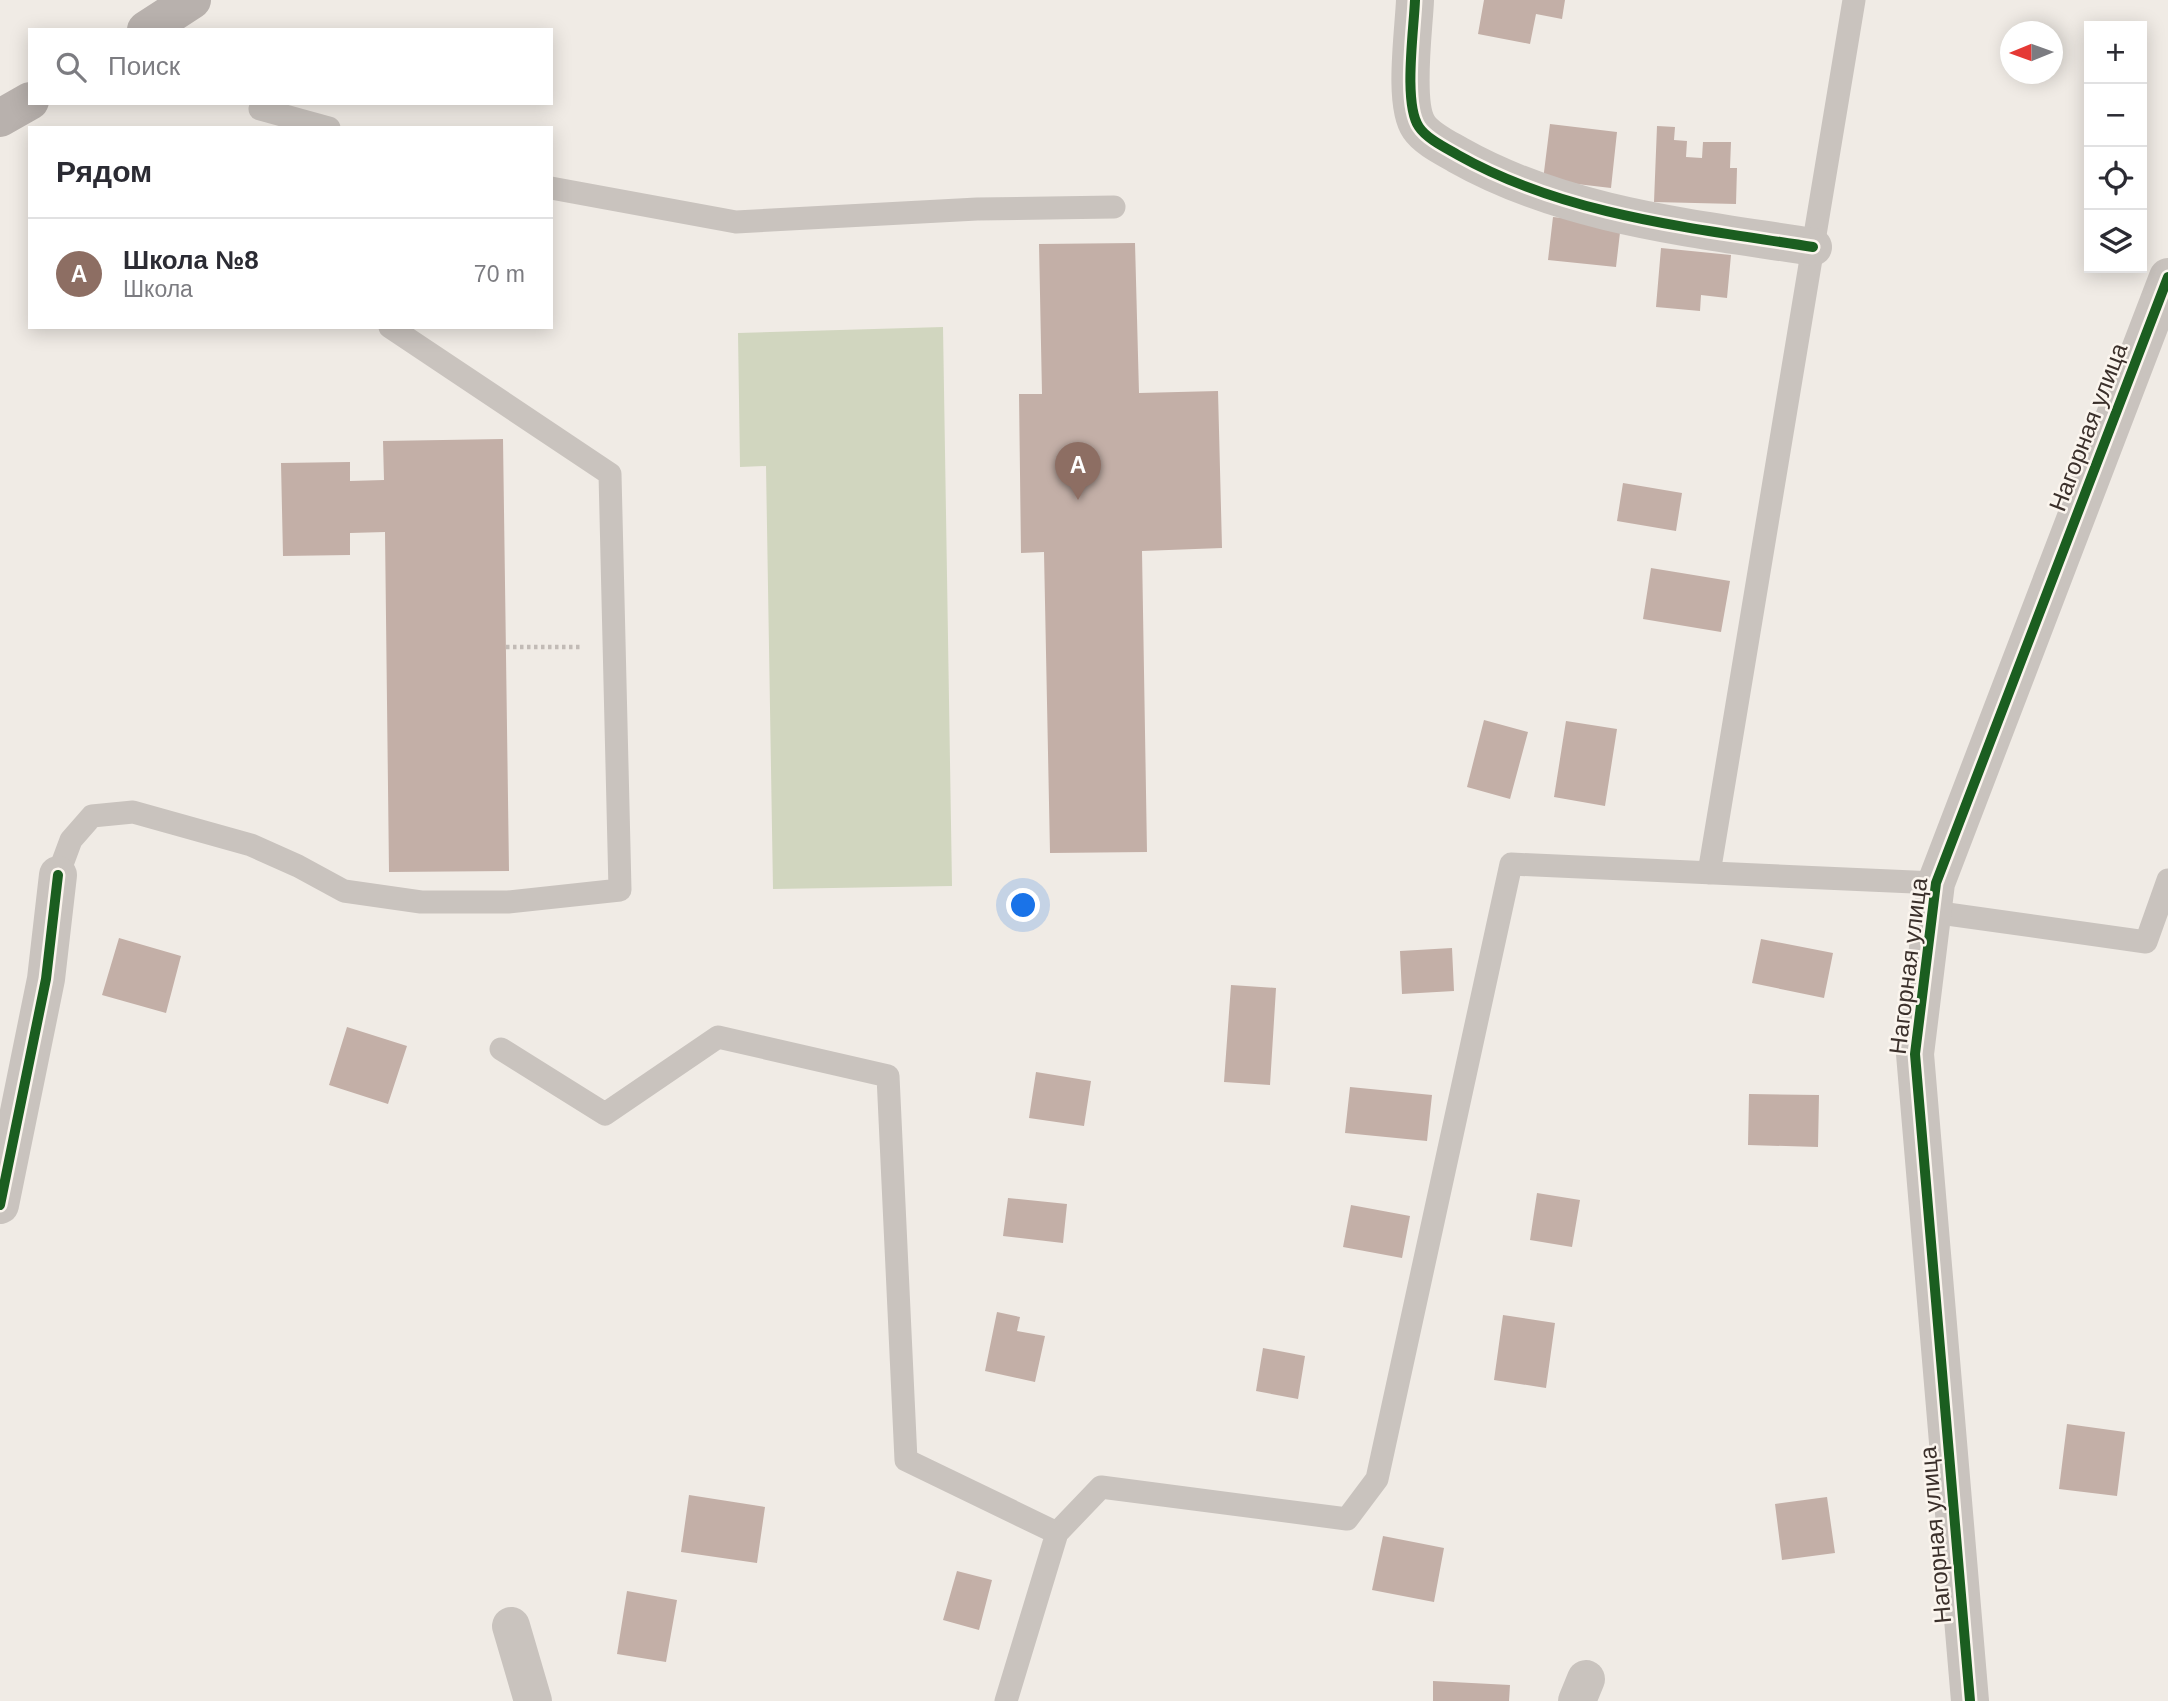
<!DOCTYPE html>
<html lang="ru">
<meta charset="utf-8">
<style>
:root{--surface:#fff;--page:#f7f7f7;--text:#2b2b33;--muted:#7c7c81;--line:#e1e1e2;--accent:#db2777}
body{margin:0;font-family:Arial,sans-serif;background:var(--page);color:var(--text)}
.controls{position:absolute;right:21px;top:21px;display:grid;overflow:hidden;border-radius:0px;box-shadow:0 4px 18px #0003}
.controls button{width:63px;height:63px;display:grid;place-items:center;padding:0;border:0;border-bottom:2px solid var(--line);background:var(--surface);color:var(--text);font:35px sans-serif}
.compass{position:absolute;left:2000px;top:21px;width:63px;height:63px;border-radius:50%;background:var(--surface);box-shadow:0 4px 18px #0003;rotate:269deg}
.you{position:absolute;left:1024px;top:906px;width:24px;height:24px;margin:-18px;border:5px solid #fff;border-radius:50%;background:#1a73e8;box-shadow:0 0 0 10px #1a73e833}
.badge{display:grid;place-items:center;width:46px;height:46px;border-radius:50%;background:var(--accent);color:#fff;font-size:23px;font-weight:700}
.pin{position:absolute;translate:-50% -58px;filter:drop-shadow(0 2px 4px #0008)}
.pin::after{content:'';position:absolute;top:37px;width:24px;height:21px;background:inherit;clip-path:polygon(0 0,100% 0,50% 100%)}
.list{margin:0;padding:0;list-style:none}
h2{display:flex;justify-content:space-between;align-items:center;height:91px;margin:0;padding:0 28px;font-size:30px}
h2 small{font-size:23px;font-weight:400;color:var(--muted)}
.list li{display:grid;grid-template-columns:46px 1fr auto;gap:21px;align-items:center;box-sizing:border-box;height:112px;padding:0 28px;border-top:2px solid var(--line)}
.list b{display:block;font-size:26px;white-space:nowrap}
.list p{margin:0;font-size:23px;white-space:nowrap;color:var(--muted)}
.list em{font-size:23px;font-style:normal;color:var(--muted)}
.icon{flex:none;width:38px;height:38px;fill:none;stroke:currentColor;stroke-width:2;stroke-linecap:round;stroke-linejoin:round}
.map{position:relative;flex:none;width:2168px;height:1701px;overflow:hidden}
.search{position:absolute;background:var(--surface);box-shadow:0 4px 18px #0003;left:28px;top:28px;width:525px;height:77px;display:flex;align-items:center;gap:18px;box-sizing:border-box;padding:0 24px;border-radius:0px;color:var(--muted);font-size:26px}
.panel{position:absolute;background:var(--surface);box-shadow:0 4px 18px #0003;left:28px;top:126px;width:525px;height:203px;border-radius:0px}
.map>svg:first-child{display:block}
.green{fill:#d1d6bf}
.building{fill:#c3afa7}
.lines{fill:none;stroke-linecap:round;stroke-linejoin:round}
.path{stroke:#c2bbb6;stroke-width:4.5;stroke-dasharray:3.5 3.5;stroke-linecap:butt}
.service{stroke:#c9c3be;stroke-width:23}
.minor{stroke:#c9c3be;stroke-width:38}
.primary{stroke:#b8b1ad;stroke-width:38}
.cycleway-casing{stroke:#fbf5ee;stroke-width:15}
.cycleway{stroke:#1b5e20;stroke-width:10}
.labels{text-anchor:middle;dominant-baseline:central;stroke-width:5;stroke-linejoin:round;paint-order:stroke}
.street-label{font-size:24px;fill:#3b302b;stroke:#fbf5ee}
</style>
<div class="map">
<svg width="2168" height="1701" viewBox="0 0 2168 1701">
<rect width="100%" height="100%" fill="#f0ebe5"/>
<path class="green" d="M943 327 952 886 773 889 766 466 740 467 738 333Z"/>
<path class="building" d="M1484 0H1565L1562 19 1536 14 1530 44 1478 34Z
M1550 124 1617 132 1611 188 1543 180Z
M1657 126 1675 127 1674 140 1687 141 1686 157 1702 158 1703 142H1731L1730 168H1737L1736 204 1654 202Z
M1553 217 1621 224 1616 267 1548 260Z
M1135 243 1139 393 1218 391 1222 548 1142 551 1147 852 1050 853 1044 552 1021 553 1019 394H1042L1039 244Z
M1661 248 1731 255 1727 298 1701 295 1700 311 1656 307Z
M503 439 509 871 389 872 385 532 350 533V555L283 556 281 463 350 462V481L384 480 383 441Z
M1623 483 1682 493 1676 531 1617 521Z
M1651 568 1730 581 1721 632 1643 619Z
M1484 720 1528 732 1510 799 1467 787Z
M1566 721 1617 729 1605 806 1554 797Z
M119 938 181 956 166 1013 102 995Z
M1761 939 1833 953 1824 998 1752 983Z
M1452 948 1454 991 1402 994 1400 951Z
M1231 985 1276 988 1270 1085 1224 1082Z
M347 1027 407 1046 388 1104 329 1085Z
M1036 1072 1091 1081 1084 1126 1029 1118Z
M1350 1087 1432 1095 1427 1141 1345 1133Z
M1749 1094 1819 1095 1818 1147 1748 1145Z
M1537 1193 1580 1200 1572 1247 1530 1240Z
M1008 1198 1067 1204 1063 1243 1003 1236Z
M1351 1205 1410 1216 1402 1258 1343 1247Z
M997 1312 1020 1317 1017 1331 1045 1336 1035 1382 985 1371Z
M1503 1315 1555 1323 1546 1388 1494 1380Z
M1263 1348 1305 1356 1298 1399 1256 1391Z
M2067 1424 2125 1432 2117 1496 2059 1489Z
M689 1495 765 1507 757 1563 681 1552Z
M1827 1497 1835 1553 1782 1560 1775 1504Z
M1383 1536 1444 1548 1434 1602 1372 1590Z
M957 1571 992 1580 979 1630 943 1620Z
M627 1591 677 1600 666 1662 617 1654Z
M1433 1681 1510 1685 1509 1701H1433Z"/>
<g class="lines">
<path class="path" d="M506 647H582"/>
<path class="service" d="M260 109 329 128
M551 188 736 222 977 209 1114 207
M1709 873 1854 0
M58 875 71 840 92 816 133 812 251 845 298 866 344 891 421 902H508L620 890 610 474 390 327
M1933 912 2146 942 2168 880
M501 1049 605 1114 718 1037 888 1076 906 1460 1057 1533 1006 1701
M1057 1533 1101 1487 1347 1519 1377 1479 1511 864 1936 883"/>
<path class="minor" d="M1415 0C1414 29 1403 104 1419 127 1427 139 1446 148 1458 155 1566 216 1693 228 1813 247
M0 1205 46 979 58 875
M511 1626 533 1701
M1577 1701 1586 1679
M1970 1701 1915 1054 1936 883 2168 277"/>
<path class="primary" d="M146 30 192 0
M0 118 30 101"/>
<g class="cycleway-casing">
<path id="cycleway" d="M1415 0C1414 29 1403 104 1419 127 1427 139 1446 148 1458 155 1566 216 1693 228 1813 247
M0 1205 46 979 58 875
M1970 1701 1915 1054 1936 883 2168 277"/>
</g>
<use href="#cycleway" class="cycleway"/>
</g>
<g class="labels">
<g class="street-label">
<text transform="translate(2088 427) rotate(-69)">Нагорная улица</text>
<text transform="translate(1908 966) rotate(-83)">Нагорная улица</text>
<text transform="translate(1935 1535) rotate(-95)">Нагорная улица</text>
</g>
</g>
</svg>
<div class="controls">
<button>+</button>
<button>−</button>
<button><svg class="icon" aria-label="locate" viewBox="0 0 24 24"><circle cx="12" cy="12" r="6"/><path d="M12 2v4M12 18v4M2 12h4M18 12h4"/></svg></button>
<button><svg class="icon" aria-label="layers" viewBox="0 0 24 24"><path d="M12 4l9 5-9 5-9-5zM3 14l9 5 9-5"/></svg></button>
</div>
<svg class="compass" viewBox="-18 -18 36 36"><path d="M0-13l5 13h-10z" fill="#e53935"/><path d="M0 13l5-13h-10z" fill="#7c7c81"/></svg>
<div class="you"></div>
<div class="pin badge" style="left:1078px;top:500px;background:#8d6e63">A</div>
<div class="search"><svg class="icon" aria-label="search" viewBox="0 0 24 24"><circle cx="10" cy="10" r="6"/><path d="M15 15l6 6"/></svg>Поиск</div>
<section class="panel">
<h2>Рядом<small></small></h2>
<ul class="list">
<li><span class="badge" style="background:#8d6e63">A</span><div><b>Школа №8</b><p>Школа</p></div><em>70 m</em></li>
</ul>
</section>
</div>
